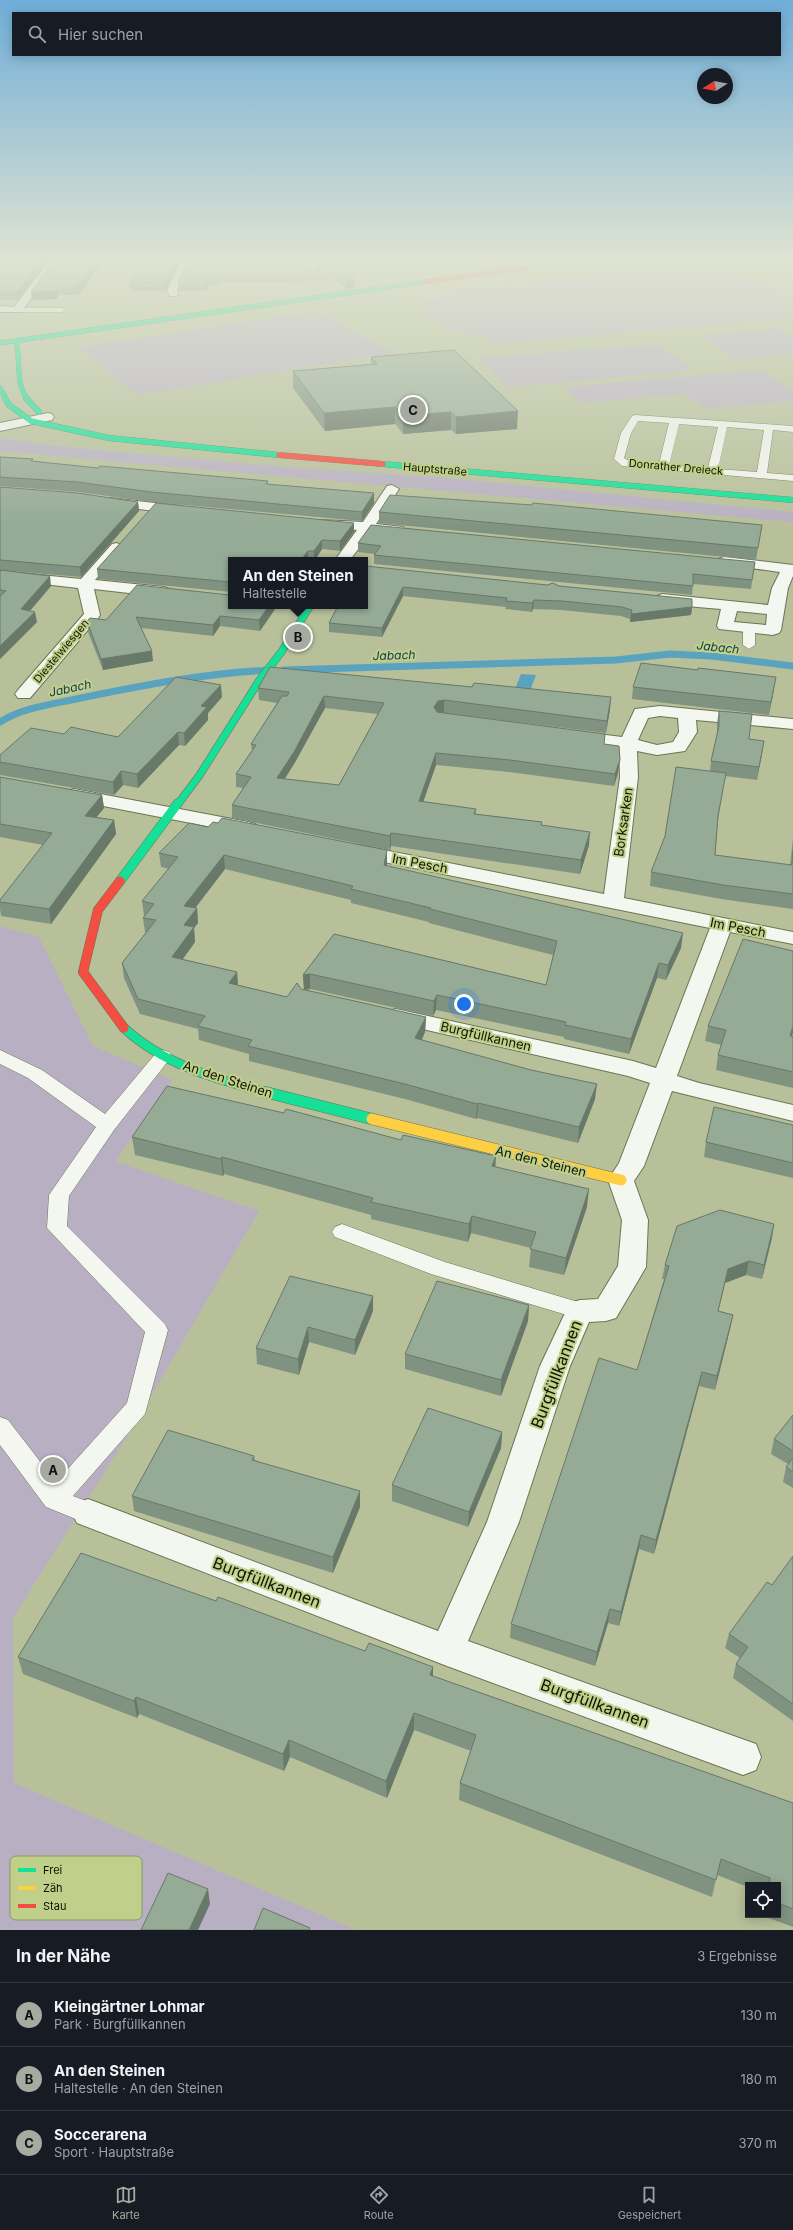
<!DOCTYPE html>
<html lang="de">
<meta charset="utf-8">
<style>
:root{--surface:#171b24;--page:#20242c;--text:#f1f3f6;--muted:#9ea1a6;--line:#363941;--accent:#a6aaa0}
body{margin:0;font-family:Inter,sans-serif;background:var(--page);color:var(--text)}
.controls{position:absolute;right:12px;bottom:12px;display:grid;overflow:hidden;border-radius:0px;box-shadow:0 2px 10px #0003}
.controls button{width:36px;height:36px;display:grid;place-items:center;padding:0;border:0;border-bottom:1px solid var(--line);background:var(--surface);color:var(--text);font:20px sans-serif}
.compass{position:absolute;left:697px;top:68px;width:36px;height:36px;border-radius:50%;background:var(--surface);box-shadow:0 2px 10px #0003;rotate:259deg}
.you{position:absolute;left:464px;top:1004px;width:14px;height:14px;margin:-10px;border:3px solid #fff;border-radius:50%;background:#1a73e8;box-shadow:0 0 0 6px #1a73e833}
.badge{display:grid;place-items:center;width:26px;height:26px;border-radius:50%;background:var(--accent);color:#111;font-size:13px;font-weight:700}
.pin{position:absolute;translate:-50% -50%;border:2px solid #fff;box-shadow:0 1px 4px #0006}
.popup{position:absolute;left:228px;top:557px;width:140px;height:52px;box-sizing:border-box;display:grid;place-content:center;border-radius:0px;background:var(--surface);filter:drop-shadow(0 1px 3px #0005);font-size:13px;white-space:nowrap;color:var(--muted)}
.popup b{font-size:15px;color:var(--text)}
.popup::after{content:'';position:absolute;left:50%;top:100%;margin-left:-8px;border:8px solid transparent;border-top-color:var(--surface)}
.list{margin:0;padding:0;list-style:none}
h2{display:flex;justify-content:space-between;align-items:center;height:52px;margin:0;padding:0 16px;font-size:17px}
h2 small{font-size:13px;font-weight:400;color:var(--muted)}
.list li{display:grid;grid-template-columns:26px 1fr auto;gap:12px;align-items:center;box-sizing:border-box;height:64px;padding:0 16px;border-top:1px solid var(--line)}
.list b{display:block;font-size:15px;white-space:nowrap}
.list p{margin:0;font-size:13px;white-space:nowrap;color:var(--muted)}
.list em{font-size:13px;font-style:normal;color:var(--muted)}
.icon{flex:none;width:22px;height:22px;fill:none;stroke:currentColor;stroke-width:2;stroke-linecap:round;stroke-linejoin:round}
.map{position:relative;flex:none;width:793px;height:1930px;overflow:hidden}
.search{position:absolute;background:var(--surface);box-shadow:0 2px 10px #0003;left:12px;right:12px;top:12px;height:44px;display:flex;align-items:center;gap:10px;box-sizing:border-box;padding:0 14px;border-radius:0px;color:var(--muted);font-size:15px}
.sheet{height:244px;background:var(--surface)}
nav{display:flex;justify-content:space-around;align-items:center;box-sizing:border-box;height:56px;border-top:1px solid var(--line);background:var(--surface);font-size:11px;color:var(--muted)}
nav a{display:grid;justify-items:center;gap:2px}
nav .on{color:var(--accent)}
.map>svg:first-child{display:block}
.green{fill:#b8b0c2}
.water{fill:#5aa3bf}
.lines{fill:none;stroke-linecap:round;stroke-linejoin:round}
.stream{stroke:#5aa3bf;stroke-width:7}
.lane-casing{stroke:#6d7353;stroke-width:1}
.street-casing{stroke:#6d7353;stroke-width:2}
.fast-far4-casing{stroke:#6d7353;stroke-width:5}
.fast-far3-casing{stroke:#6d7353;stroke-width:6}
.fast-far2-casing{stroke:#6d7353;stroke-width:8}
.fast-far1-casing{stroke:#6d7353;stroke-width:10}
.fast-casing{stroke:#6d7353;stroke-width:12}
.slow-casing{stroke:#6d7353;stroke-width:12}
.jam-far2-casing{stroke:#6d7353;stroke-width:5}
.jam-far1-casing{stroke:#6d7353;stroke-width:6}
.jam-casing{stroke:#6d7353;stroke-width:10}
.lane{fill:#f4f6f0;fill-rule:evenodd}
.street{fill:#f4f6f0;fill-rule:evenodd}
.fast-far4{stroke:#16e098;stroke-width:4.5}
.fast-far3{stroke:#16e098;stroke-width:5.5}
.fast-far2{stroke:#16e098;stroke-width:7}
.fast-far1{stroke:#16e098;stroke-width:9}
.fast{stroke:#16e098;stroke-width:11}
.slow{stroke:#ffcf43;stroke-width:11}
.jam-far2{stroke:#f24e42;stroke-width:4.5}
.jam-far1{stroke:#f24e42;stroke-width:5.5}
.jam{stroke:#f24e42;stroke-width:9}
.wall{fill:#809381;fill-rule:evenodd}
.shaded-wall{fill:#687869}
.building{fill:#95ab96;stroke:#687869;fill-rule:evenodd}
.labels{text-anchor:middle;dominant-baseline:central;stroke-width:4;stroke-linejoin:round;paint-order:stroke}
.far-street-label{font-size:11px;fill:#0f1300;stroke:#c0d08a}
.far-water-label{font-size:12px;font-style:italic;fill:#103951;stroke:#c0d08a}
.street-label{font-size:13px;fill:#0f1300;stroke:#c0d08a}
.near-street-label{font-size:16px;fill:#0f1300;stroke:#c0d08a}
.key{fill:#c0d08a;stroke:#8b9761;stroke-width:1}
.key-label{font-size:11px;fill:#0f1300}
</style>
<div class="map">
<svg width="793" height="1930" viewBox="0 0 793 1930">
<rect width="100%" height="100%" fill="#b8c09a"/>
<path class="green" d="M669 259H758L763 261 684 267Z
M671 271C697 272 754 273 776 288 781 291 785 296 790 300L782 311 793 318 494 344C483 333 478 337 465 333 451 330 439 324 427 316L425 304 441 295 463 288Z
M317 311 395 353 137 395 78 347Z
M780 328 793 337V354L735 359 700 335Z
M657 344 693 370 508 387 479 359Z
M762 370 793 392V401L705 409 685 394 581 403 564 387Z
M0 438 64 447 284 467 438 477 793 512V522L0 451Z
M0 926 39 937 93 1046 173 1080 115 1161 259 1211 136 1422 13 1618 14 1783 356 1930H0Z"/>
<path class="water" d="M521 674 536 675 530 691 515 689Z"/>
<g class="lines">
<path class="stream" d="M284 670 616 660 670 654 711 656 793 666
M0 722C24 707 54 704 81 698 144 685 207 673 271 670"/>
<g class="lane-casing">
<path id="lane" d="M786 259H793V262Z
M14 308H62L66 310 62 312H14Z
M635 415 793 426V432L773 430 767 473 793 475V481L622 466 614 459 621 433 632 416ZM638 421 669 423 659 464 629 461 624 458 631 433ZM679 424 718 427 708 468 669 465ZM727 427 764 430 757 472 718 469Z
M749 624 755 628V645L749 649 743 645V628Z
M0 1050 42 1070 105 1114 157 1052 163 1050 169 1052 172 1056 114 1130 69 1196 67 1226 165 1324 168 1330 145 1414 73 1496 97 1505 100 1513 97 1521 88 1524 46 1507 0 1445V1417L8 1420 56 1482 127 1403 145 1332 47 1228 49 1195 96 1127 28 1078 0 1064Z
M342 1224 445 1262 588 1305 591 1311 588 1317 580 1319 431 1274 335 1237 332 1232 335 1227Z"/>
</g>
<g class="street-casing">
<path id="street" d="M57 259H76L56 264 21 312H0V306L14 307 50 260Z
M182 259H191L177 290 178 294 176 296H170L167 290Z
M309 259H318L315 269 319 274 317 276H311L305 270Z
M48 413 52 414 54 417 52 420 0 431V423Z
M392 485 399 489 376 524 403 527 405 530 403 533 371 532 350 560H335L357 530 320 526 318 523 320 520 363 522 387 486Z
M110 498 181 506 188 510 181 514 105 505 103 502 105 499Z
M117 543 124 547 95 580 164 587 169 589 172 592 169 595 164 597 94 589 100 615 98 618 30 698H18L15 694 18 690 84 614 78 588 0 579V571L81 579 112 544Z
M725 557 793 565V576L788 588 781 630 779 633 773 635 719 629 717 626 721 609 662 604 657 602 654 599 657 596 662 594 768 605 772 588 780 572 720 564 718 561 720 558ZM737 611 767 614 766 625 734 622Z
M660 706 793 719V729L696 720 697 732 685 751 657 755 637 751 638 777 624 898 793 932V944L730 932 677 1076 699 1083 793 1105V1121L672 1091 644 1166 634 1181 648 1220 646 1267 616 1318 606 1321 589 1322 570 1366 519 1522 468 1641 756 1744 761 1757 756 1770 743 1775 447 1666 77 1523 72 1513 77 1503 88 1499 438 1631 487 1522 540 1366 566 1311 570 1303 580 1300 598 1299 618 1266 622 1220 608 1180 619 1163 650 1083 628 1076 396 1023 388 1021 385 1016 388 1011 396 1009 633 1061 656 1068 710 928 359 857 352 855 349 851 352 847 359 845 604 894 620 777 619 747 575 741 569 740 566 736 569 732 575 731 622 737 635 709ZM660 716 678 718 679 732 673 742 657 745 638 740 648 718Z
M74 789 248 822 255 824 258 828 255 832 248 834 67 799 65 795 67 791Z"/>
</g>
<g class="fast-far4-casing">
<path id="fast-far4" d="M525 268 585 259
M16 341C21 361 15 382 27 399
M0 343 424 282
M0 388 6 399"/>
</g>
<g class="fast-far3-casing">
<path id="fast-far3" d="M5 398 9 405 31 421 109 438 279 455
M26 398 39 412
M383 464 793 500"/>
</g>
<g class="fast-far2-casing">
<path id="fast-far2" d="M178 804 199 776 259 681 282 651 310 606"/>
</g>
<g class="fast-far1-casing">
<path id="fast-far1" d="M120 881 178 803
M124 1028C164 1065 217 1079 268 1093"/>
</g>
<g class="fast-casing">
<path id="fast" d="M265 1092 372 1119"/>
</g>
<g class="slow-casing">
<path id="slow" d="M372 1119 621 1180"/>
</g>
<g class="jam-far2-casing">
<path id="jam-far2" d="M424 282 525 268"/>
</g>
<g class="jam-far1-casing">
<path id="jam-far1" d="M279 455 383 464"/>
</g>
<g class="jam-casing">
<path id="jam" d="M120 881 98 910 83 972 124 1028"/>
</g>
<use href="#lane" class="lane"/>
<use href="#street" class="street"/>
<use href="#fast-far4" class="fast-far4"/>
<use href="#fast-far3" class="fast-far3"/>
<use href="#fast-far2" class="fast-far2"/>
<use href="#fast-far1" class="fast-far1"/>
<use href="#fast" class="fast"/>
<use href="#slow" class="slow"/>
<use href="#jam-far2" class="jam-far2"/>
<use href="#jam-far1" class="jam-far1"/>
<use href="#jam" class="jam"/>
</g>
<path class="wall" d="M0 259H50L18 300H0Z
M105 259 78 295H59L56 299 32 300 31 292Z
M141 259H181L166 291H130V282Z
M189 259 306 264 310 269H317V259H355L354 288 346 289 338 281 219 282 218 285H208L206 291H179L178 283Z
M371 357 517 429 456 434 451 430 403 434 395 424 325 431 293 388V371L371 364Z
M0 457 33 462 269 484 374 503 362 521 152 502 78 492 0 486Z
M0 487 138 502 139 511 81 577 0 570Z
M532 505 762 525 756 560 379 523V512Z
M354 532 340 551 322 549 315 560H231V592L98 579 97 569Z
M358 543 755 562 751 589 693 584 692 595 374 564V555L375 554 358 552Z
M365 568 559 586 692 607 691 615 630 622V619L621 616 561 610 533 609 532 612 505 609 506 607 403 596 382 637 329 632V623Z
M0 570 51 586 30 611 37 622 0 659Z
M230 595 277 606 260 631 220 626 213 636 141 628 153 661 103 670 88 632 87 621 106 620Z
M633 687 774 689 769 715 632 699Z
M258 688 610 709 606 733 444 713H442L604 744 618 773 614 786 509 772 436 765 423 802 476 809V814L542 822V825L589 845 580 874 391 846 390 850 232 818V805L243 788 236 787V774L252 751 251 744 277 703 259 700ZM325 708 378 714 339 785 285 779 294 764Z
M222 697 208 713V720L185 746 179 745 138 788 123 785 114 795 0 775V755L64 734 118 737Z
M719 711 749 739 762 754 757 780 725 776 718 820 715 855 790 865 793 838V909L721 899 650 886 651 872 710 771 711 761 717 734V723Z
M0 777 102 795 104 808 96 817 114 820 116 834 51 924 1 916 0 909V900L43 845 0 837Z
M218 823 387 850V866L681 948 666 980 657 978 629 1054 564 1039V1037L436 1010 433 1016 310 989 305 990 426 1017 425 1032 422 1040 595 1099 578 1143 477 1118 476 1119 405 1099 249 1061V1054L199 1040 198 1029 140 1014 124 978 122 963 147 932H145L143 918 145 916 144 915 142 901 169 869 161 867 159 853 208 827ZM225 869 351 900V903L429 922V923L553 955 546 985 334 934 303 975 304 989H301L287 997 238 985 237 972 183 959 195 942 194 928 198 923 197 908H195Z
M708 1026 793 1036V1088L716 1070 718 1055 721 1045 705 1041Z
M793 1125V1178L704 1157 706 1142Z
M132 1137 496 1167 587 1207 564 1275 529 1267 531 1248 471 1233 468 1242 371 1219V1215L224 1174 223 1176 135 1155Z
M774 1224 762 1279 746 1275 725 1283 718 1311 733 1315 730 1329 715 1390 699 1386 654 1554 639 1549 619 1626 608 1623 595 1666 510 1638 511 1624 637 1370 664 1279H662L665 1265Z
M373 1296V1311L355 1355 309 1342 299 1375 257 1364 256 1348Z
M529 1305 528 1321 501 1396 405 1369V1354Z
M793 1415V1488L783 1482 786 1467 788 1464 771 1454 774 1439Z
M502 1432 501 1448 468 1527 392 1501V1485Z
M254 1456 255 1460 360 1507 333 1573 134 1511 132 1496Z
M793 1556V1721L733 1678 736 1664 740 1658 725 1648 729 1634 772 1585Z
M216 1601 365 1651 433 1667V1676L793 1803V1927L761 1915H778V1885H748V1887L717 1875 712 1897 459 1800 460 1783 471 1751 414 1730 387 1798 290 1757 284 1771 139 1714 137 1718 23 1674 18 1657Z"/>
<path class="shaded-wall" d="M43 259H50L18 300 17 292Z
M99 259H105L78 295 77 287Z
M177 259H181L166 291 165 283Z
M304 259H308L304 269 303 261Z
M355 259 354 288 346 289V281Z
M218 274 219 282 218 285 217 277Z
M207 277 208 285 206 291 205 283Z
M58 287 59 295 56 299 32 300 31 292Z
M395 407V424L325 431 324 413Z
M518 411 517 429 456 434V417Z
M451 412V430L403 434V416Z
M374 493V503L362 521V512Z
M138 502 139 511 81 577 80 567Z
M354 523V532L340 551V541Z
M322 540V549L315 560H314V551Z
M308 551V560H301Z
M50 576 51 586 22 620 21 609Z
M403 587V596L382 637V628Z
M534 600 533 609 532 612V603Z
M269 606H277L260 631 259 620Z
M692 607 691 615 630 622 631 614Z
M35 612 37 622 0 659V646Z
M220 616V626L213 636V625Z
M152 651 153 661 103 670 101 659Z
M776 677 774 689 769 715 771 702Z
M221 685 222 697 208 713V720L185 746 184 733 201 706Z
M324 696 325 708 294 764 277 790V778Z
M611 697 610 709 606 733 607 721Z
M444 700V713L438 714 434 707 438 701Z
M178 732 179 745 138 788 137 774Z
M764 741 762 754 757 780 759 767Z
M436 753V765L419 814V801Z
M620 760 618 773 614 786 615 774Z
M121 771 123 785 114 795 113 782Z
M102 795 104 808 87 829 85 816Z
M114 820 116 834 51 924 49 909Z
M590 832 589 845 580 874 581 860Z
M391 833V846L390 850V836Z
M387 850V864L385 879 384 865Z
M224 855 225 869 186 920 184 906Z
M197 908 198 923 194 928 195 942 174 971 172 957 184 925Z
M683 933 681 948 666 980 668 965Z
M659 963 657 978 629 1054 631 1039Z
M237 972 238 987 229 983Z
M310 974V989L304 990 303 975Z
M437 995 436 1010 433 1016 434 1001Z
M426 1017 425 1032 415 1053V1038Z
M793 1026V1033L787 1051 790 1036Z
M597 1084 595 1099 578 1143 579 1127Z
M478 1103 477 1118 476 1119 477 1104Z
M496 1156 495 1173 492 1166Z
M222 1157 224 1174 223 1176 221 1159Z
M589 1189 587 1207 564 1275 566 1258Z
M472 1216 471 1233 468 1242 469 1224Z
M774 1224 772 1238 762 1279 764 1265Z
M749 1261 746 1275 725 1283 715 1325 718 1311 728 1269Z
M373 1296V1311L355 1355V1340Z
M529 1305 528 1321 501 1396V1380Z
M733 1315 730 1329 715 1390 717 1376Z
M308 1327 309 1342 299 1375 298 1359Z
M702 1372 699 1386 654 1554 656 1540Z
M502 1432 501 1448 468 1527 469 1512Z
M360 1491V1507L333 1573V1557Z
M641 1535 639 1549 619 1626 621 1612Z
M610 1609 608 1623 595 1666 597 1652Z
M433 1667V1684L430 1675Z
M136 1697 139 1714 137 1718 134 1701Z
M414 1713V1730L387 1798 386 1781Z
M289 1740 290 1757 284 1771 283 1754Z
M208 1889 210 1904 198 1930H189Z"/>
<path class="building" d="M0 259H43L17 292H0Z
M55 259H99L77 287H58L55 291 31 292Z
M141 259H177L165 283 130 282Z
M189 259H304L303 261 310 269H318L320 266 316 261 317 259H355L354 280 346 281 338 273 218 274 217 277H207L205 283H178Z
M454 350 518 411 456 417 451 412 403 416 395 407 324 413 293 371 377 364 371 357Z
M0 457 33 459 31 461 98 468 100 466 268 481 266 484 374 493 362 512 151 492 77 482 0 477Z
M0 487 77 493 138 502 80 567 0 560Z
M390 495 532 505 533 503 762 525 758 548 379 512Z
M156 503 354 523 340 541 322 540 314 551H308L301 560H231V587L230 582 97 569Z
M371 525 755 562 752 580 693 574V586L374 555 381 546 358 543Z
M366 566 547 585 553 583 559 586 692 599V607L631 614 632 610 622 607 562 601 534 600 532 603 506 601 507 598 403 587 382 628 329 623 338 606H365V568Z
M0 570 50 576 21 609 35 612 0 646V596L6 591 0 590Z
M137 585 230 595H231V606H269L259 620 220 616 213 625 136 617 152 651 101 659 87 621 90 618 106 620Z
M641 663 698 670V668L776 677 771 702 633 687Z
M270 667 472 687 474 683 611 697 607 721 444 700 438 701 434 707 437 712 444 713 605 734 604 744 619 746 620 760 615 774 510 760 436 753 419 801 476 809 474 814 542 822 541 825 590 832 581 860 391 833 390 836 232 805 251 777 236 774 256 745 251 744 282 696H287L289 692 258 688ZM324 696 384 703 339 785 277 778 294 752Z
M176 677 221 685 201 706 207 707 184 733 178 732 137 774 121 771 113 782 0 762V755L31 728 64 734 71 727 118 737Z
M719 711 752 714 749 739 764 741 759 767 711 761 719 726Z
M676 767 726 773 718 816 715 855 792 865 793 850V894L723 885 651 872 665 836Z
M0 777 102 795 85 816 114 820 49 909 0 902V900L52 833 0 824Z
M222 818 387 850 384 865 683 933 668 965 659 963 631 1039 565 1025 566 1022 437 995 434 1001 310 974 303 975 334 934 546 985 557 941 430 909 431 908 351 889 353 886 224 855 184 906 197 908 184 925 194 927 172 957 237 972 229 983 287 997 297 983 301 989 426 1017 415 1038 531 1070 597 1084 579 1127 478 1103 477 1104 405 1084 248 1046 252 1040 198 1026 205 1016 138 999 122 963 156 920 143 918 154 904 142 901 178 857 159 853 189 823 208 827 213 822 218 823Z
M743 939 793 951V1026L790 1036H793V1072L718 1055 726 1030 708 1026Z
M167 1086 284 1113 286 1109 401 1140 403 1135 496 1156 492 1166 589 1189 566 1258 530 1249 536 1232 472 1216 469 1224 371 1202 373 1198 222 1157 221 1159 132 1137Z
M714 1107 793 1125V1163L706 1142Z
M720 1210 774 1224 764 1265 749 1261 728 1269 718 1311 733 1315 717 1376 702 1372 656 1540 641 1535 621 1612 610 1609 597 1652 511 1624 599 1358 637 1370 669 1266 665 1265 677 1226Z
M290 1276 373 1296 355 1340 308 1327 298 1359 256 1348Z
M437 1281 529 1305 501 1380 405 1354Z
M428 1408 502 1432 469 1512 392 1485Z
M793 1415V1451L774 1439Z
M168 1430 254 1456 252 1460 360 1491 333 1557 132 1496Z
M793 1458V1472L786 1467Z
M81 1553 216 1601 218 1597 365 1651 369 1643 433 1667 430 1675 793 1803V1909L778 1903V1885H769L770 1878 721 1859 716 1880 460 1783 476 1735 414 1713 386 1781 289 1740 283 1754 136 1697 134 1701 18 1657Z
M793 1556V1704L736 1664 748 1647 729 1634 767 1582 772 1585Z
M168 1873 208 1889 189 1930H141Z
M263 1908 310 1928 309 1930H254Z"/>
<linearGradient id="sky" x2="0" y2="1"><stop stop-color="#6fadd8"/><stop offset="0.49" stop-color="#dfe3d2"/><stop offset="1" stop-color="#dfe3d2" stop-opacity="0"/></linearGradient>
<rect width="793" height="529" fill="url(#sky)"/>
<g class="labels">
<g class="far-street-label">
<text transform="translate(676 467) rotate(5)">Donrather Dreieck</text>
<text transform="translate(435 469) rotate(5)">Hauptstraße</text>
<text transform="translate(61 651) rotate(-50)">Diestelwiesgen</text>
</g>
<g class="far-water-label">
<text transform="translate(718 647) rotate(6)">Jabach</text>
<text transform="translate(394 655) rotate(-2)">Jabach</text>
<text transform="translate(70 688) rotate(-12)">Jabach</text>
</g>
<g class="street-label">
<text transform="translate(623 822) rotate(-82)">Borksarken</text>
<text transform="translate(420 863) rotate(11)">Im Pesch</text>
<text transform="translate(738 927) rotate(11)">Im Pesch</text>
<text transform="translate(486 1036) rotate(13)">Burgfüllkannen</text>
<text transform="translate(228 1079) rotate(18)">An den Steinen</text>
<text transform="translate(541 1161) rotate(14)">An den Steinen</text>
</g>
<g class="near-street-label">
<text transform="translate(556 1374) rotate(-69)">Burgfüllkannen</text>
<text transform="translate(267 1582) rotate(21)">Burgfüllkannen</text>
<text transform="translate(595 1703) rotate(20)">Burgfüllkannen</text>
</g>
</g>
<rect x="10" y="1856" width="132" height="64" rx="6" class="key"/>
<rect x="18" y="1868" width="18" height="4" fill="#16e098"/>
<rect x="18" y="1886" width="18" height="4" fill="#ffcf43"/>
<rect x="18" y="1904" width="18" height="4" fill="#f24e42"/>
<g class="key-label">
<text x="43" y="1874">Frei</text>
<text x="43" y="1892">Zäh</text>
<text x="43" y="1910">Stau</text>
</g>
</svg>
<div class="controls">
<button><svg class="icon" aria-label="locate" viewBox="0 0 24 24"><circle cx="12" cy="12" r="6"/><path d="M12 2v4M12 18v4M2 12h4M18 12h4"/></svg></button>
</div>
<svg class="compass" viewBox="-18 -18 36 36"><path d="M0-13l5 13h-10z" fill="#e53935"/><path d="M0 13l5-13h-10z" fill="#9ea1a6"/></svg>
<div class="you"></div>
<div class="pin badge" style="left:53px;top:1470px">A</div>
<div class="pin badge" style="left:298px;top:637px">B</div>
<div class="popup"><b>An den Steinen</b>Haltestelle</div>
<div class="pin badge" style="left:413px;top:410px">C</div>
<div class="search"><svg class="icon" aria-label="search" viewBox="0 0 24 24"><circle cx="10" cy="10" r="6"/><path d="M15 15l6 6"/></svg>Hier suchen</div>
</div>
<section class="sheet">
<h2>In der Nähe<small>3 Ergebnisse</small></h2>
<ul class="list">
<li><span class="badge">A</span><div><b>Kleingärtner Lohmar</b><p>Park · Burgfüllkannen</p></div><em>130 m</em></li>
<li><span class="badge">B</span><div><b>An den Steinen</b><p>Haltestelle · An den Steinen</p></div><em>180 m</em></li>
<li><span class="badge">C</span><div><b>Soccerarena</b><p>Sport · Hauptstraße</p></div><em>370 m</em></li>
</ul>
</section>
<nav>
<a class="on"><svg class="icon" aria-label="map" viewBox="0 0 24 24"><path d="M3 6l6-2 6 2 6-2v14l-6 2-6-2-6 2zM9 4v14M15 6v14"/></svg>Karte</a>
<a><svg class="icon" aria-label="directions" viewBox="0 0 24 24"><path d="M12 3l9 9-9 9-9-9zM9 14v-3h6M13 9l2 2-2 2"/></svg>Route</a>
<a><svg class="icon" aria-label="saved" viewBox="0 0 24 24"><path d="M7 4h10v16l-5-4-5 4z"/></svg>Gespeichert</a>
</nav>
